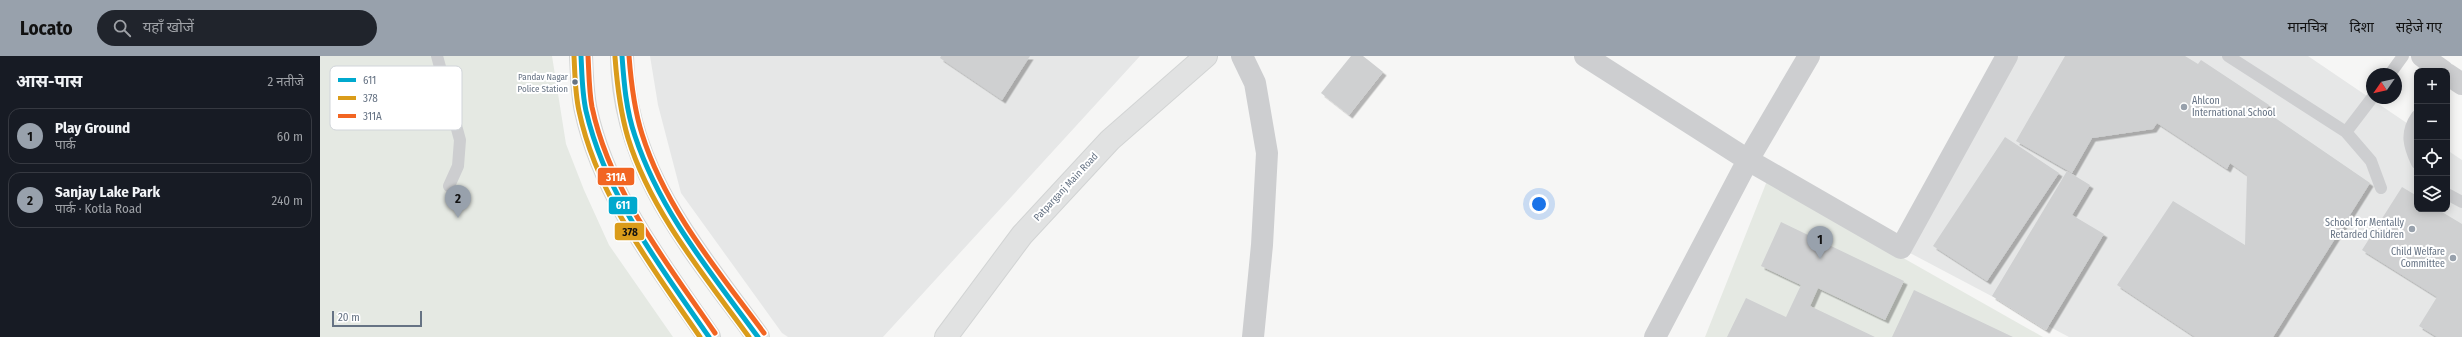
<!DOCTYPE html>
<html lang="hi">
<meta charset="utf-8">
<style>
:root{--surface:#171b24;--page:#20242c;--text:#f1f3f6;--muted:#9ea1a6;--line:#363941;--accent:#98a1ac}
body{margin:0;font-family:"Fira Sans Condensed","Noto Sans Devanagari",sans-serif;background:var(--page);color:var(--text)}
.controls{position:absolute;right:12px;top:12px;display:grid;overflow:hidden;border-radius:8px;box-shadow:0 2px 10px #0003}
.controls button{width:36px;height:36px;display:grid;place-items:center;padding:0;border:0;border-bottom:1px solid var(--line);background:var(--surface);color:var(--text);font:20px sans-serif}
.compass{position:absolute;left:2046px;top:12px;width:36px;height:36px;border-radius:50%;background:var(--surface);box-shadow:0 2px 10px #0003;rotate:236deg}
.scale{position:absolute;left:12px;bottom:10px;width:90px;box-sizing:border-box;padding-left:4px;border:2px solid #667384;border-top:0;font-size:11px;line-height:14px;white-space:nowrap;color:#667384;-webkit-text-stroke:3px #fff;paint-order:stroke}
.you{position:absolute;left:1219px;top:148px;width:14px;height:14px;margin:-10px;border:3px solid #fff;border-radius:50%;background:#1a73e8;box-shadow:0 0 0 6px #1a73e833}
.badge{display:grid;place-items:center;width:26px;height:26px;border-radius:50%;background:var(--accent);color:#111;font-size:13px;font-weight:700}
.pin{position:absolute;translate:-50% -33px;filter:drop-shadow(0 1px 2px #0008)}
.pin::after{content:'';position:absolute;top:21px;width:14px;height:12px;background:inherit;clip-path:polygon(0 0,100% 0,50% 100%)}
.list{margin:0;padding:0;list-style:none}
h2{display:flex;justify-content:space-between;align-items:center;height:52px;margin:0;padding:0 16px;font-size:17px}
h2 small{font-size:13px;font-weight:400;color:var(--muted)}
.list li{display:grid;grid-template-columns:26px 1fr auto;gap:12px;align-items:center;box-sizing:border-box;height:56px;margin:0 8px 8px;padding:0 8px;border:1px solid var(--line);border-radius:12px}
.list b{display:block;font-size:15px;white-space:nowrap}
.list p{margin:0;font-size:13px;white-space:nowrap;color:var(--muted)}
.list em{font-size:13px;font-style:normal;color:var(--muted)}
.icon{flex:none;width:22px;height:22px;fill:none;stroke:currentColor;stroke-width:2;stroke-linecap:round;stroke-linejoin:round}
.map{position:relative;flex:none;width:2142px;height:281px;overflow:hidden}
header{display:flex;align-items:center;gap:24px;box-sizing:border-box;height:56px;padding:0 20px;background:var(--accent);color:#111}
header strong{font-size:19px}
nav{display:flex;gap:22px;margin-inline-start:auto;font-size:14px}
.search{width:280px;height:36px;background:var(--page);display:flex;align-items:center;gap:10px;box-sizing:border-box;padding:0 14px;border-radius:22px;color:var(--muted);font-size:15px}
main{display:flex}
aside{flex:1;background:var(--surface)}
.map>svg:first-child{display:block}
.built{fill:#e6e7e7}
.green{fill:#e5e9e3}
.building{fill:#cfd0d1;filter:url(#shadow)}
.lines{fill:none;stroke-linecap:round;stroke-linejoin:round}
.secondary-casing{stroke:#d2d4d4;stroke-width:24}
.lane{stroke:#cdced0;stroke-width:12}
.street{stroke:#cdced0;stroke-width:22}
.secondary{stroke:#e1e2e2;stroke-width:22}
.bus-1-casing{stroke:#fff;stroke-width:8}
.bus-2-casing{stroke:#fff;stroke-width:8}
.bus-3-casing{stroke:#fff;stroke-width:8}
.bus-1{stroke:#00a9ce;stroke-width:5}
.bus-2{stroke:#da9c1a;stroke-width:5}
.bus-3{stroke:#f26522;stroke-width:5}
.bus-dot{fill:#667384;stroke:#fff;stroke-width:1.5}
.poi-dot{fill:#98a1ac;stroke:#fff;stroke-width:1.5}
.labels{text-anchor:middle;dominant-baseline:central;stroke-width:4;stroke-linejoin:round;paint-order:stroke}
.bus-label{font-size:9px;fill:#667384;stroke:#fff;text-anchor:end}
.poi-label{font-size:10px;fill:#667384;stroke:#fff;text-anchor:end}
.street-label{font-size:10px;fill:#667384;stroke:#fff}
.key{fill:#fff;stroke:#d1d5da;stroke-width:1}
.key-label{font-size:11px;fill:#667384}
.line-badge{stroke:#fff;stroke-width:1.5}
.badge-label{font-size:11px;text-anchor:middle;font-weight:bold;fill:#fff}
.pale-badge-label{font-size:11px;text-anchor:middle;font-weight:bold;fill:#111}
</style>
<header>
<strong>Locato</strong>
<div class="search"><svg class="icon" aria-label="search" viewBox="0 0 24 24"><circle cx="10" cy="10" r="6"/><path d="M15 15l6 6"/></svg>यहाँ खोजें</div>
<nav><a>मानचित्र</a><a>दिशा</a><a>सहेजे गए</a></nav>
</header>
<main>
<aside>
<h2>आस-पास<small>2 नतीजे</small></h2>
<ul class="list">
<li><span class="badge">1</span><div><b>Play Ground</b><p>पार्क</p></div><em>60 m</em></li>
<li><span class="badge">2</span><div><b>Sanjay Lake Park</b><p>पार्क · Kotla Road</p></div><em>240 m</em></li>
</ul>
</aside>
<div class="map">
<svg width="2142" height="281" viewBox="0 0 2142 281">
<defs>
<filter id="shadow"><feDropShadow dx="3.5" dy="3.5" stdDeviation="0" flood-color="#0004"/></filter>
</defs>
<rect width="100%" height="100%" fill="#f6f6f5"/>
<path class="built" d="M330 0H820L563 281H468L462 277 361 137 338 49Z
M1690 0H1988L2097 74V153H2127V94L2142 104V281H1749L1590 197Z"/>
<path class="green" d="M0 0H232L246 88 264 134 289 189 353 281H0Z
M1447 125 1723 281H1385Z"/>
<path class="building" d="M621 0H710L682 44 620 2Z
M1031 0H1043L1063 16 1029 59 1001 37Z
M1745 0H1865L1878 8 1881 4 1949 49 1945 55 2050 127 1953 281H1875L1797 229 1853 145 1925 189 1927 119 1910 107 1907 113 1837 67 1833 73 1772 82 1752 117 1696 85Z
M1685 81 1739 117 1667 225 1613 190Z
M1747 115 1770 129 1752 159 1784 178 1726 274 1672 240Z
M2082 131 2097 140V153H2117L2142 168V281H2117L2099 270 2117 241 2042 194Z
M1461 166 1584 225 1565 264 1498 232 1490 250 1555 281H1407L1426 242 1466 261 1481 229 1441 210Z
M1594 234 1693 281H1572Z"/>
<g class="lines">
<g class="secondary-casing">
<path id="secondary" d="M261 0C262 18 262 37 266 55 285 141 340 209 389 281
M302 0C303 114 375 194 438 281
M626 281 702 179 790 84 886 0"/>
</g>
<path class="lane" d="M117 0 140 84 138 110 129 130
M1908 0 2026 76 2051 105 2061 132
M2070 18 2083 0
M2097 60C2085 77 2089 90 2097 107
M2026 76 2052 42
M2127 138 2142 146"/>
<path class="street" d="M922 0 935 27 947 97 942 189 933 281
M1265 0 1428 104 1335 281
M1489 0 1428 104 1581 192 1687 0
M2102 0 2123 15
M2127 18 2142 28"/>
<use href="#secondary" class="secondary"/>
<g class="bus-1-casing">
<path id="bus-1" d="M261 0C262 18 262 37 266 55 286 140 340 210 389 281
M302 0C304 27 306 54 315 80 340 156 392 218 438 281"/>
</g>
<g class="bus-2-casing">
<path id="bus-2" d="M254 0C255 19 255 37 259 55 277 140 332 211 380 281
M295 1C297 28 300 55 308 82 331 156 384 219 429 281"/>
</g>
<g class="bus-3-casing">
<path id="bus-3" d="M268 0C269 17 269 35 272 51 290 136 347 207 395 277
M309 0C311 26 314 53 322 78 345 152 398 215 444 277"/>
</g>
<use href="#bus-1" class="bus-1"/>
<use href="#bus-2" class="bus-2"/>
<use href="#bus-3" class="bus-3"/>
</g>
<circle class="bus-dot" cx="255" cy="26" r="3.5"/>
<g class="poi-dot">
<circle cx="1864" cy="51" r="4"/>
<circle cx="2092" cy="173" r="4"/>
<circle cx="2133" cy="202" r="4"/>
</g>
<g class="labels">
<g class="bus-label">
<text x="248" y="21">Pandav Nagar<tspan x="248" dy="12">Police Station</tspan></text>
</g>
<g class="poi-label">
<text x="1872" y="45" text-anchor="start">Ahlcon<tspan x="1872" dy="12">International School</tspan></text>
<text x="2084" y="167">School for Mentally<tspan x="2084" dy="12">Retarded Children</tspan></text>
<text x="2125" y="196">Child Welfare<tspan x="2125" dy="12">Committee</tspan></text>
</g>
<g class="street-label">
<text transform="translate(746 131) rotate(-47)">Patparganj Main Road</text>
</g>
</g>
<rect x="10" y="10" width="132" height="64" rx="6" class="key"/>
<rect x="18" y="22" width="18" height="4" fill="#00a9ce"/>
<rect x="18" y="40" width="18" height="4" fill="#da9c1a"/>
<rect x="18" y="58" width="18" height="4" fill="#f26522"/>
<g class="key-label">
<text x="43" y="28">611</text>
<text x="43" y="46">378</text>
<text x="43" y="64">311A</text>
</g>
<g class="line-badge">
<rect x="277" y="111" width="38" height="19" rx="4" fill="#f26522"/>
<rect x="288" y="140" width="30" height="19" rx="4" fill="#00a9ce"/>
<rect x="294" y="166" width="31" height="19" rx="4" fill="#da9c1a"/>
</g>
<g class="badge-label">
<text x="296" y="125">311A</text>
<text x="303" y="153">611</text>
</g>
<g class="pale-badge-label">
<text x="310" y="180">378</text>
</g>
</svg>
<div class="controls">
<button>+</button>
<button>−</button>
<button><svg class="icon" aria-label="locate" viewBox="0 0 24 24"><circle cx="12" cy="12" r="6"/><path d="M12 2v4M12 18v4M2 12h4M18 12h4"/></svg></button>
<button><svg class="icon" aria-label="layers" viewBox="0 0 24 24"><path d="M12 4l9 5-9 5-9-5zM3 14l9 5 9-5"/></svg></button>
</div>
<svg class="compass" viewBox="-18 -18 36 36"><path d="M0-13l5 13h-10z" fill="#e53935"/><path d="M0 13l5-13h-10z" fill="#9ea1a6"/></svg>
<div class="scale">20 m</div>
<div class="you"></div>
<div class="pin badge" style="left:1500px;top:203px">1</div>
<div class="pin badge" style="left:138px;top:162px">2</div>
</div>
</main>
